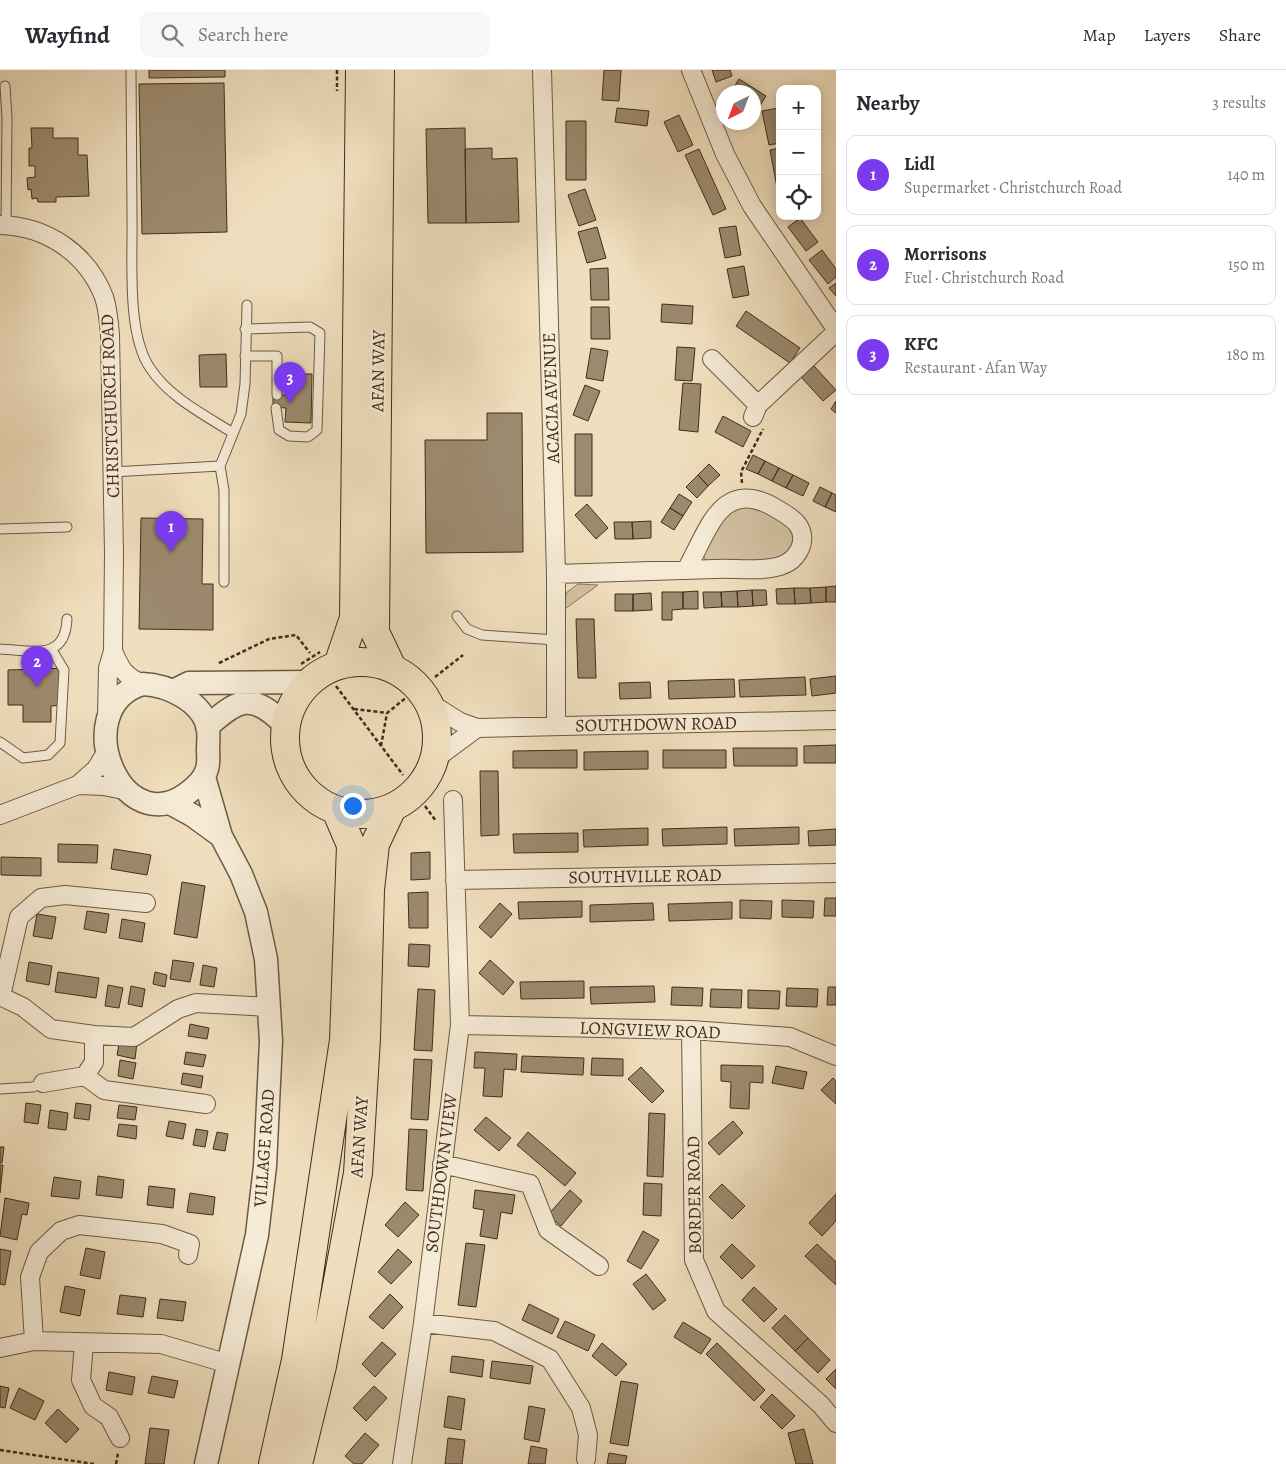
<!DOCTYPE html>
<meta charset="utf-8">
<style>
:root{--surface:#fff;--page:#f7f7f7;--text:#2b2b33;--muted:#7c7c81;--line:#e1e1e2;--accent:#7c3aed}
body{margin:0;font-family:Alegreya,serif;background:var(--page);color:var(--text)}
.controls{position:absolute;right:15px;top:15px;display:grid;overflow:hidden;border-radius:10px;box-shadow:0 2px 12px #0003}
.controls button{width:45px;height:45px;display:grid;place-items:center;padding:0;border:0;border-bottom:1px solid var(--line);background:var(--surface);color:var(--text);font:25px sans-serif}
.compass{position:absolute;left:716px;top:15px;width:45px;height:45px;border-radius:50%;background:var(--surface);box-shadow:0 2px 12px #0003;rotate:222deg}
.you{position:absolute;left:352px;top:735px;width:18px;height:18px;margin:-12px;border:4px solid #fff;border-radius:50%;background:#1a73e8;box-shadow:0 0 0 8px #1a73e833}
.badge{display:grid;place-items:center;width:32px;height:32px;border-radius:50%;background:var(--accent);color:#fff;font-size:16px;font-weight:700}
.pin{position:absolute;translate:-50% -41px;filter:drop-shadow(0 1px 2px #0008)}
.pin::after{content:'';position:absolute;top:26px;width:18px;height:15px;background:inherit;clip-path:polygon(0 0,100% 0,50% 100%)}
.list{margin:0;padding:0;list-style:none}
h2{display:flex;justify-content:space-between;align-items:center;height:65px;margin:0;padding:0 20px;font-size:21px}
h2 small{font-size:16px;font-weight:400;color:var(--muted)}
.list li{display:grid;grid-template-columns:32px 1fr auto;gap:15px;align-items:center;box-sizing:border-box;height:80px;margin:0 10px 10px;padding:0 10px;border:1px solid var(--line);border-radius:10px}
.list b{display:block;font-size:19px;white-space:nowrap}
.list p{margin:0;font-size:16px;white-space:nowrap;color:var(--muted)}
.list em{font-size:16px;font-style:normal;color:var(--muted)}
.icon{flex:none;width:28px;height:28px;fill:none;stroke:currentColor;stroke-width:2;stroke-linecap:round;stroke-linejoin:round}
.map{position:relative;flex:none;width:836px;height:1394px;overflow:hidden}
header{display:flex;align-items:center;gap:30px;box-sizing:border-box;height:70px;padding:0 25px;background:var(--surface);border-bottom:1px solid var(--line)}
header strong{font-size:24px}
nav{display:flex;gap:28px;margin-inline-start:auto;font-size:18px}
.search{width:350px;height:45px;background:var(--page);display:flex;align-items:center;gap:12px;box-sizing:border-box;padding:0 18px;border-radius:10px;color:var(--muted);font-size:19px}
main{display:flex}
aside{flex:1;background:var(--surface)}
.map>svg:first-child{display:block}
.green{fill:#d2c1a2;stroke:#89775e}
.building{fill:#9c8a6f;stroke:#402d1a}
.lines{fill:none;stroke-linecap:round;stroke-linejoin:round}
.service-casing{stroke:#6c5a43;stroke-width:11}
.minor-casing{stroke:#6c5a43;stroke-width:20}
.tertiary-casing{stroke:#6c5a43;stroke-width:25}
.primary-casing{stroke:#402d1a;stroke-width:30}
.path{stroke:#402d1a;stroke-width:2.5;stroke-dasharray:4 2.5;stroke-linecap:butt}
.service{stroke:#f5ead5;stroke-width:9}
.minor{stroke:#f5ead5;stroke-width:18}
.tertiary{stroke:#f5ead5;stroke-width:22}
.primary{stroke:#f0dfbe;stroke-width:28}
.labels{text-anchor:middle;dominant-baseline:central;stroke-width:4;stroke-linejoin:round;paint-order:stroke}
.street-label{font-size:18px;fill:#402d1a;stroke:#f5ead5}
</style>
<header>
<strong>Wayfind</strong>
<div class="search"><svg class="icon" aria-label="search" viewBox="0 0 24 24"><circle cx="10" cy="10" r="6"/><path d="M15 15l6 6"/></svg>Search here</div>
<nav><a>Map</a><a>Layers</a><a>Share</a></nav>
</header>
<main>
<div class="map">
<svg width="836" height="1394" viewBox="0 0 836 1394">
<rect width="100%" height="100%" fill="#f0dfbe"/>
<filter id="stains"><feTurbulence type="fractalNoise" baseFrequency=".004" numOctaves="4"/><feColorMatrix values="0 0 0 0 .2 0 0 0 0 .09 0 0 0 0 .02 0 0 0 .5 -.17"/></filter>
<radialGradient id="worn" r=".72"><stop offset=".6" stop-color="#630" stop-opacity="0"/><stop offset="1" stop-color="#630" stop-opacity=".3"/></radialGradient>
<path class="green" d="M746 434 789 450 796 470 783 492 710 494 704 488 705 478 727 444Z
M578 514 598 515 565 539 566 523Z"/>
<path class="building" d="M149 0H225V7L149 8Z
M604 0H621L619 31 602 30Z
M712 0H730L732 6 716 12Z
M739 9 766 26 758 39 754 36V22H731Z
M224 13 227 162 142 164 139 14Z
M617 38 649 41 647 56 615 52Z
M779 38 780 73 769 75 762 41Z
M679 45 693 75 678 82 664 52Z
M566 51H586V110H566Z
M31 58H53V68H78V85H87L89 126 56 127V132H38L37 128 32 129 31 119 28 120 27 108 35 107V96H29V78H32Z
M465 58 466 153H428L426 59Z
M492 78V89L517 88 519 152 466 153 465 79Z
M780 78V133L770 80Z
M699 79 726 139 713 145 685 85Z
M585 119 596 150 579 156 568 125Z
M800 148 818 172 806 181 788 157Z
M736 156 741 185 725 188 719 158Z
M597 157 606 188 587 193 578 162Z
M822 180 836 199V207L828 214 809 190Z
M744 196 749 225 733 228 727 199Z
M608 198 609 230H591L590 199Z
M836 213V226L829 218Z
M662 234 693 236 692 254 661 252Z
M591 237H609L610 269H591Z
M746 241 800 278 790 293 736 256Z
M677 277 695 278 692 311 675 310Z
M591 278 608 281 603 311 586 308Z
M226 284 227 317H200L199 285Z
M814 296 836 320 823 331 801 307Z
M286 304H312L311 353 285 352 286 338 273 337V325H286Z
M683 313 701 314 698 362 679 360Z
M585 315 600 321 588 351 573 345Z
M836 331V343L831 339Z
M487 343H522L523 482 426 483 425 370H487Z
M723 346 751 361 743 377 715 362Z
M575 364H592V426H575Z
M753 385 765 391 758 404 746 399Z
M765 391 779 398 772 411 758 404Z
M709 394 720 405 708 416 698 405Z
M779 398 793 405 786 418 772 411Z
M698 405 708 416 697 428 686 417Z
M793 405 809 413 803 426 786 418Z
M820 417 832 423 825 437 813 431Z
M832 423 836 425V442L825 437Z
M679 424 692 432 683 446 670 438Z
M587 434 608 458 596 469 575 445Z
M670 438 683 446 674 460 661 452Z
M141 448 203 449 202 514H213V560L139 559Z
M651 451V468L633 469 632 452Z
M614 452H632L633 469H615Z
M836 516V532H826V517Z
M826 517V532L811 533 810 518Z
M794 518H810L811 533 795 534Z
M794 518 795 534H777L776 519Z
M752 520H766L767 535 753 536Z
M752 520 753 536 738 537 737 521Z
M698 521V539H683V522Z
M737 521 738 537H722L721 522Z
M662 522H683V539L672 540V550H662Z
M703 522H721L722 537 704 538Z
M651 523 652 540 633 541V524Z
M615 524H633V541H615Z
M576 549H594L596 608H578Z
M66 598 65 635 51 636V652H23V635H8V600Z
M836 606V623L812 626 810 609Z
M805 607 806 625 740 627 739 610Z
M734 609 735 627 669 629 668 611Z
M650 612 651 628 620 629 619 613Z
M836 675V693H804V676Z
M733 678H797V696H734Z
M577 680V698H513V681Z
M663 680H726V698H663Z
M648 681V699L584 700V682Z
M480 701H498L499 765 481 766Z
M727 757V774L663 776 662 759Z
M799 757V774L735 776 734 759Z
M648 758V775L584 777 583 760Z
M836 759V775L809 776 808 761Z
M578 763V782L514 783 513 764Z
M58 774 98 775 97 793 58 792Z
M114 779 151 785 147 805 111 799Z
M430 782V809L411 810V783Z
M1 787 41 788V806L1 805Z
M182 812 205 816 197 868 174 864Z
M428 822V858H409L408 823Z
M825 828H836V846H824Z
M740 830 772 831 771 849 740 848Z
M782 830 814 831 813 848 782 847Z
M582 831V847L519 849 518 832Z
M732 832V849L669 851 668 834Z
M500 833 512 844 491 868 479 857Z
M653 833 654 850 590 852V835Z
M87 841 109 844 106 863 84 859Z
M37 844 56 847 52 869 33 866Z
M122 849 145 853 142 872 119 868Z
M409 874 430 875 429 897 408 896Z
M173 890 194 893 190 912 170 909Z
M490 890 514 912 503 925 479 903Z
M29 892 52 896 49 915 26 911Z
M203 895 217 898 214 917 200 915Z
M58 902 99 908 96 928 55 922Z
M155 902 167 905 165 917 153 914Z
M584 911V928L521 929 520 912Z
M108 915 123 918 119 938 105 936Z
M131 916 145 919 142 937 128 934Z
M654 916 655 932 591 934 590 917Z
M672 917 703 918 702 936 671 935Z
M828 917H836V935H827Z
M787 918 818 919 817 937 786 936Z
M418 919 435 920 432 981 414 980Z
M711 919 742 920 741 938 710 937Z
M748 920 780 921 779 939 748 938Z
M190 954 209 958 207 969 188 966Z
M120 969 137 973 135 989 117 985Z
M186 982 206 985 203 997 184 994Z
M475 982 517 984 516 1000 504 999 502 1027 483 1026 485 998H474Z
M522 986 584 988 583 1005 521 1002Z
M592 988 623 989V1006L591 1005Z
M414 989 432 990 428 1050 411 1049Z
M120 990 136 993 133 1009 118 1006Z
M721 995 763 996V1013L750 1012 749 1039 730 1038 731 1012 721 1011Z
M776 996 807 1002 803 1019 772 1013Z
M641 997 664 1021 652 1033 628 1009Z
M183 1003 203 1006 201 1018 181 1014Z
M833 1008 836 1011V1034L821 1020Z
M26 1033 41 1035 38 1054 24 1052Z
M76 1033 91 1035 89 1050 74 1048Z
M119 1035 137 1037 135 1050 117 1048Z
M50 1040 68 1043 66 1060 48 1058Z
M649 1043 665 1044 663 1107 647 1106Z
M486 1047 511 1068 499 1081 474 1060Z
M169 1051 186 1054 183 1069 166 1066Z
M733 1051 743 1063 719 1085 708 1073Z
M119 1054 137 1056 136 1069 117 1066Z
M196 1059 208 1061 205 1077 193 1075Z
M409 1059 427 1060 423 1121 406 1120Z
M217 1062 228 1064 225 1081 213 1079Z
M528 1062 576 1103 565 1116 517 1075Z
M0 1077H4L2 1093H0Z
M0 1095H3L0 1123Z
M98 1106 124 1110 122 1128 96 1125Z
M54 1107 81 1111 79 1129 51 1126Z
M644 1113 662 1114 661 1146 643 1145Z
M722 1114 745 1136 732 1149 709 1127Z
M149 1116 175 1119 173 1138 147 1135Z
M475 1120 515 1125 512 1144 501 1142 497 1169 480 1166 484 1140 473 1138Z
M570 1120 582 1131 561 1156 548 1145Z
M190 1123 215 1127 213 1145 187 1142Z
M836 1124V1151L822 1166 809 1153Z
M5 1128 29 1133 27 1145 22 1144 17 1170 0 1166Z
M405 1132 419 1145 398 1167 385 1155Z
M643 1161 659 1170 641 1199 627 1191Z
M466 1173 485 1175 476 1237 458 1235Z
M732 1174 755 1196 742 1209 720 1187Z
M817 1174 836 1192V1215L805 1186Z
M86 1178 105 1182 100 1209 80 1205Z
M0 1179 11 1181 5 1215 0 1214Z
M398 1179 412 1192 391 1214 378 1202Z
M646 1204 666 1230 653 1240 633 1214Z
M65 1216 85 1220 80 1246 60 1242Z
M754 1217 777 1239 764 1252 742 1230Z
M390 1224 403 1237 383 1259 369 1247Z
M120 1225 146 1228 143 1247 117 1244Z
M160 1229 186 1232 183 1251 157 1248Z
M529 1234 559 1249 552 1264 522 1250Z
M785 1245 808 1268 795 1281 772 1258Z
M565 1251 595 1265 588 1281 557 1267Z
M683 1252 711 1269 701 1284 674 1267Z
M808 1268 830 1290 818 1303 795 1281Z
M382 1272 396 1284 375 1307 362 1294Z
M602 1273 627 1294 616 1306 592 1286Z
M717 1273 765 1320 754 1331 706 1284Z
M452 1286 484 1290 482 1307 450 1302Z
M492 1291 533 1296 530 1314 490 1308Z
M836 1299V1319L826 1309Z
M109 1302 135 1307 132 1325 106 1320Z
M152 1306 178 1311 174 1328 148 1323Z
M621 1311 638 1314 628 1376 610 1373Z
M0 1316 9 1318 5 1338 0 1337Z
M374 1316 387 1328 366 1351 353 1338Z
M19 1318 44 1331 35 1350 10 1338Z
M772 1324 795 1346 782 1359 760 1337Z
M448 1326 465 1329 461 1360 444 1357Z
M529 1336 545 1339 539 1372 524 1369Z
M58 1339 79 1359 66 1373 45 1353Z
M150 1358 169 1360 164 1394H145Z
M804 1359 813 1394H796L788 1363Z
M365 1363 379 1375 362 1394H354L345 1386Z
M448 1368 465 1370 462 1394H445Z
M531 1376 547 1379 545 1394H528Z
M609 1383 627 1386 625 1394H607Z"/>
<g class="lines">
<g class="service-casing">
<path id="service" d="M131 0C131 48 132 96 132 145 133 186 126 263 150 298 169 327 203 344 233 363
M5 16 7 48 6 155
M245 259 310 257 320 263 317 360 308 367 289 366 279 360 276 338
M245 286H277V325
M112 402 220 396
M0 459 67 457
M224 512V420L220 396 241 344 245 314 247 235
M457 546 467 559 482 565 556 570
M0 579C32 580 65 592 67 549
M0 672 23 688 48 685 60 673 64 600 52 580
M0 1019 33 1017 43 1013"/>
</g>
<g class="minor-casing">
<path id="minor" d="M542 0 556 504V656
M691 0 725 84 752 136 836 259
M0 155C46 156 87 183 104 227 108 239 109 252 110 265L114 483 113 581 108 598 107 647
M712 289 758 335
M753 347 758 335 836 262
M556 504C609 502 662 501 715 499 735 498 761 502 780 496 797 491 809 471 798 455 793 448 784 443 777 439 721 405 709 460 686 500
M113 581C120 598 125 607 143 614
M428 632 460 652 477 658 836 650
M435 689 477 658
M78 715 96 699 107 681
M0 745 78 715 103 716 124 720
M455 810 836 803
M0 926 23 937 51 959 94 965 134 967 178 939 196 933 270 937
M1 926 19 847 41 828 65 825 146 833
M460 955 691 960 790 967 836 986
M691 960 694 1190 716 1241 821 1335 836 1353
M85 1006 104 1020 206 1034
M43 1013 85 1006 94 992V965
M442 1094 530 1114 548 1160 599 1196
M423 1253 494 1261 550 1289 581 1338 588 1365 586 1389
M34 1271 30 1207 39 1182 61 1161 79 1155 162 1164 190 1174 188 1185
M84 1273 81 1310 93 1336 109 1347 120 1368
M0 1278 34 1271 161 1274 229 1294
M402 1394 423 1253 460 955 453 730"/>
</g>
<g class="tertiary-casing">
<path id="tertiary" d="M143 614C167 615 203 631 208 659 209 666 208 674 208 681 209 694 208 703 199 713 125 789 63 637 143 614Z
M173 621 189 613 309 612
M207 657C239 628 252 622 285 655
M204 707 221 766 241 804 256 842 266 889 271 971 265 1096 257 1165 206 1394
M170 733 192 745 221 766"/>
</g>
<g class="primary-casing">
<path id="primary" d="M380 0 375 562 392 598
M285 668a76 76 0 1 1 152 0a76 76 0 1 1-152 0Z
M338 595 354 548 360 0
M273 1394 296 1290 344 970 351 775 336 740
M298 1394 322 1296 358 1103 366 968 370 820 375 774 392 738"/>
</g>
<path class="path" d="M337 0V21
M742 413 741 402 763 359
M219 593 269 569 296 565 310 583
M301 594 320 582
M435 607 463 585
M336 616 403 705
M354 639 387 643 407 627
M381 676 387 643
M425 736 436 751
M0 1380 94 1394
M116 1394 118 1383"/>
<use href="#service" class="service"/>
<use href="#minor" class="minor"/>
<use href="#tertiary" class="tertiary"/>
<use href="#primary" class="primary"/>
</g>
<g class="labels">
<g class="street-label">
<text transform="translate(378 301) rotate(-89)">AFAN WAY</text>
<text transform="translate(551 328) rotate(-92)">ACACIA AVENUE</text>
<text transform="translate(110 336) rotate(-92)">CHRISTCHURCH ROAD</text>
<text transform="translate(656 654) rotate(-1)">SOUTHDOWN ROAD</text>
<text transform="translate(645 806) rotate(-1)">SOUTHVILLE ROAD</text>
<text transform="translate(650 960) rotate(2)">LONGVIEW ROAD</text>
<text transform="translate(359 1067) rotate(-86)">AFAN WAY</text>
<text transform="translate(264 1078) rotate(-86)">VILLAGE ROAD</text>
<text transform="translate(441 1103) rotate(-83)">SOUTHDOWN VIEW</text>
<text transform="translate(694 1125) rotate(-91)">BORDER ROAD</text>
</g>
</g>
<rect width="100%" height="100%" filter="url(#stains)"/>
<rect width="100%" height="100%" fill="url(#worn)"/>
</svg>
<div class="controls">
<button>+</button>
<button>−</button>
<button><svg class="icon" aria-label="locate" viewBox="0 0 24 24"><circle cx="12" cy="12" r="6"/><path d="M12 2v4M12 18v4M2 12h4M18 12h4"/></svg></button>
</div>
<svg class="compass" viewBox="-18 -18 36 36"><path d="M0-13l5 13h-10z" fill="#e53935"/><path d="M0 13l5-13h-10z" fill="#7c7c81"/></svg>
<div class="you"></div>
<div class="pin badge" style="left:171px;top:482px">1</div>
<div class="pin badge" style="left:37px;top:617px">2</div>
<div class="pin badge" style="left:290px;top:333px">3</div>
</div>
<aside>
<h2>Nearby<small>3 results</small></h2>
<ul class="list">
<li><span class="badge">1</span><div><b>Lidl</b><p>Supermarket · Christchurch Road</p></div><em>140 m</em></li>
<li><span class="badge">2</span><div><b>Morrisons</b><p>Fuel · Christchurch Road</p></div><em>150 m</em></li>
<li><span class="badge">3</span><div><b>KFC</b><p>Restaurant · Afan Way</p></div><em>180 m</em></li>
</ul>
</aside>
</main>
